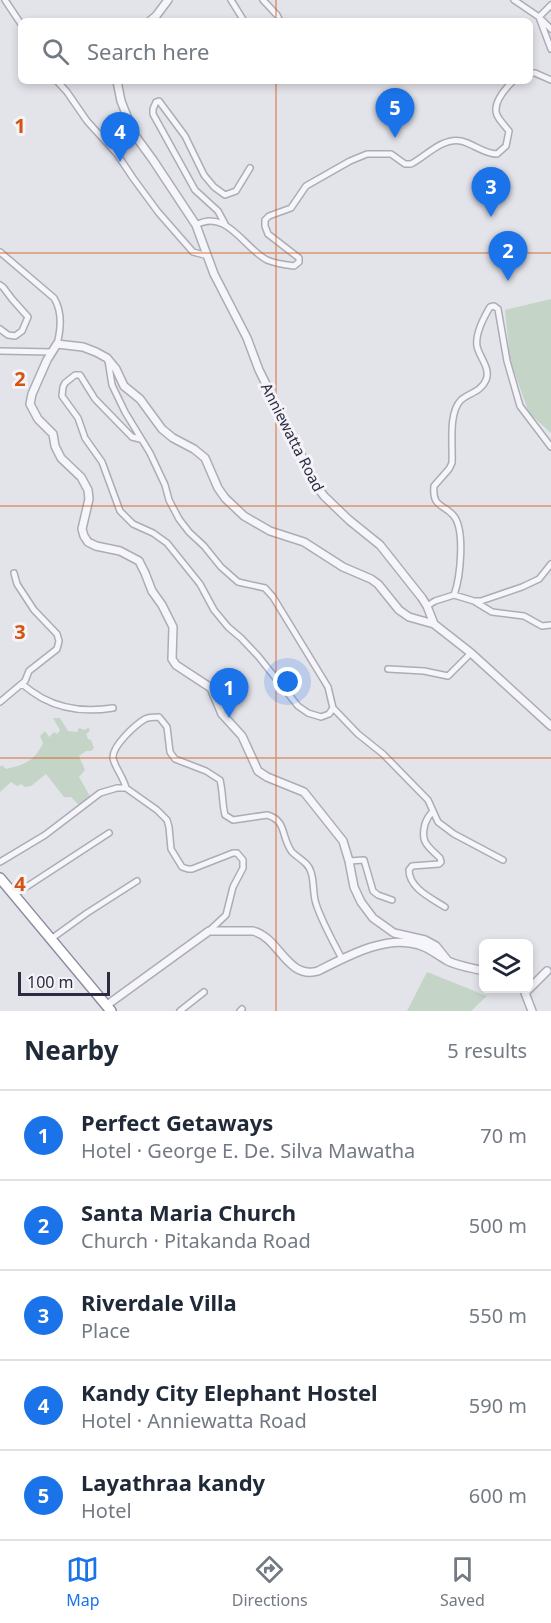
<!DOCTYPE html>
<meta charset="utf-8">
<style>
:root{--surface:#fff;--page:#f6f6f7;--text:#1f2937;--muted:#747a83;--line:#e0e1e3;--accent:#1a73e8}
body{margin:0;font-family:"Noto Sans",sans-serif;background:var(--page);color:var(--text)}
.controls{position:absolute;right:18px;bottom:18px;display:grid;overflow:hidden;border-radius:9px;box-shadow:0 3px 9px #0003}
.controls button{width:54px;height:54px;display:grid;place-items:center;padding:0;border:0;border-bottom:2px solid var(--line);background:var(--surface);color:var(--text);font:30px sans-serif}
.scale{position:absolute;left:18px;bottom:15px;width:92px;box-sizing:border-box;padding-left:6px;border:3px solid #2d2b42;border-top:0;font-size:16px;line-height:21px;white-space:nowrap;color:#2d2b42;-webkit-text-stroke:4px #f3f3f8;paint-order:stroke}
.you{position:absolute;left:288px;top:682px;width:21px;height:21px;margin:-15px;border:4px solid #fff;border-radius:50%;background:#1a73e8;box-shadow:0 0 0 9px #1a73e833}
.badge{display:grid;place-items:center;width:39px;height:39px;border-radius:50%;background:var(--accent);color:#fff;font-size:20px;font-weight:700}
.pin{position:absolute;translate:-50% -50px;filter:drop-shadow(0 2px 3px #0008)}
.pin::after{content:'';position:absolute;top:32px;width:21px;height:18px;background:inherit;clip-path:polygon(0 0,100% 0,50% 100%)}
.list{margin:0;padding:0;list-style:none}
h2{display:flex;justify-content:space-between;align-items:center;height:78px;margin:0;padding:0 24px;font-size:26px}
h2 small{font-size:20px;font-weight:400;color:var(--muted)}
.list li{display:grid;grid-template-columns:39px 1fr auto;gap:18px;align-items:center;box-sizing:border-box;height:90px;padding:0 24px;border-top:2px solid var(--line)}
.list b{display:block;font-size:22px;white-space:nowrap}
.list p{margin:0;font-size:20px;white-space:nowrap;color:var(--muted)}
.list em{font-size:20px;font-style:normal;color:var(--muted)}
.icon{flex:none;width:33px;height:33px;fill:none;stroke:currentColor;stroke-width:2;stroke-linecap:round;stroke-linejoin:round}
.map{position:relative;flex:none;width:551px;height:1011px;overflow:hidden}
.search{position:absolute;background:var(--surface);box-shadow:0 3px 9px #0003;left:18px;right:18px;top:18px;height:66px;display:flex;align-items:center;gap:15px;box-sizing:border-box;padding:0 21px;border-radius:9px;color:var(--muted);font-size:22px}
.sheet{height:528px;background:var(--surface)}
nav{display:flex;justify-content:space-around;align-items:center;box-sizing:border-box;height:84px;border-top:2px solid var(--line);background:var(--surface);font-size:16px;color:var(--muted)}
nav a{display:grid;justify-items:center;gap:3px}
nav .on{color:var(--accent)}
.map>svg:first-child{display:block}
.green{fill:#c4d4c7}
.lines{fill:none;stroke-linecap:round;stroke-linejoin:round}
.minor-casing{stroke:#acacb8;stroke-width:8}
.tertiary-casing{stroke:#acacb8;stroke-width:10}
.trunk-casing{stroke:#8c8ba0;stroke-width:12}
.minor{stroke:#f6f5f9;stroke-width:5}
.tertiary{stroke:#f6f5f9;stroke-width:7}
.trunk{stroke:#fff;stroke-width:9}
.grid{fill:none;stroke:#d55411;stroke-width:1.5;stroke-opacity:0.55}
.labels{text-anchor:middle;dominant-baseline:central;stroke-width:6;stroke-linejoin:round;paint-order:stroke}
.street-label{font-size:15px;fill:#2d2b42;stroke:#f3f3f8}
.grid-label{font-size:20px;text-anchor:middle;font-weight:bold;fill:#d55411;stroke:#f3f3f8;stroke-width:6;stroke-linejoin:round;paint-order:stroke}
</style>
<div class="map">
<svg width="551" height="1011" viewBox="0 0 551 1011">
<rect width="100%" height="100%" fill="#e3e3ea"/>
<path class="green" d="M551 299V433L529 413 510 360 505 310Z
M53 718H60L68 731 77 732 79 728 85 730 88 728 90 729 89 732 86 734 88 739 91 740 94 748 91 751H86L79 756 85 770 79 777 91 798 81 807 71 797H64L46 774 31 786 25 787 21 784 17 786 11 782 0 792V767L2 765 6 769C24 765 35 761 43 743L40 736 45 731 49 737 54 732 57 734 60 730Z
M427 972 487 996 471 1011H407Z"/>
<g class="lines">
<g class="minor-casing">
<path id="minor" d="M5 0 21 24
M231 0 244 21
M263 0 277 15 280 21
M514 0 539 17 551 29
M551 5 539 17 551 49
M530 73H535L551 80
M57 81 67 92 87 121 117 154 133 178 158 212 193 252 208 256
M225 224 218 211 195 190 153 114V109L156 102 159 101 185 136 204 175 214 187 225 195 236 191 250 168
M196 225C226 208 244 248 267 260 274 263 286 265 294 266L299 262V258L268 234 265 226V220L269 216 291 208 306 186 350 161 367 154H391L405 164H411C426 156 443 137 461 141 474 144 484 154 497 154L506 146 509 131C505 126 499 120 497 115 492 103 506 88 513 81
M0 252 54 298C62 311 61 329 57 344
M0 285 3 287 12 299 28 317 22 331 15 336 8 335 0 329
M0 351 52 352
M108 360 112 385 125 412 150 453 165 485 169 500 179 519 189 532 204 546 221 567 238 582 265 588 273 597 328 687 333 708 358 734 383 754 428 800 438 822 454 834 503 860
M140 439 132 437 95 399 80 375H75L65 383 63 387 62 396 78 418 85 438 102 462 120 511 133 524 153 533 167 543 200 584 214 610 228 627 241 638 258 656 298 706 308 713 321 717 329 714 333 708
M454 595C460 579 466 529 453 515 443 504 432 507 434 486L449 469 452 463C453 445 448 413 461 400 469 393 481 392 486 380 491 368 479 357 477 346 475 333 484 317 490 307L494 306 498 309 507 361 520 406 551 447
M474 601H481L522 587 539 579 551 564
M427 606 435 601 454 595 474 601 492 612 524 616 542 626 551 625
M388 669 424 671 448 676 471 653
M22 684C28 689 35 694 42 698 64 710 88 712 113 708
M0 702 25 681 29 671 57 649 59 641 57 634 34 610 17 584 14 573
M126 788C124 778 114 766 113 758 112 746 135 725 145 719 149 717 154 717 159 717L167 727 170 752 175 759 206 771 220 780C223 792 222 803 225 815L233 820 267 815C287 820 281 838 292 852 299 859 308 862 311 872 314 881 313 891 315 900 319 917 334 943 342 959
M433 811C429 815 427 818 425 824 420 843 428 846 440 858L441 862 439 864 412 866 409 870C409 888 431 898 445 907
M349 861 364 860 373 891 378 895 392 900
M0 862 45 835 100 793 117 788H126L157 810 167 820 169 827 171 849 182 867 188 869H192L233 853H237L243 860V868L233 887 226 915 209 931
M14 895 109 833
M51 939 87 913 137 881
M180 1011 204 992
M240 1011 242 1009"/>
</g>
<g class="tertiary-casing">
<path id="tertiary" d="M150 21 156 16 168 0
M117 81 121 101 134 134 153 160 196 225 214 274 247 338 259 370 316 485 324 496 349 520 380 545 422 598 427 606 434 624 471 653 551 726
M434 624 409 617 399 610 378 584 371 579 343 567 304 542 270 531 244 516 225 498 218 488 205 458 194 449 173 438 162 429 140 399 124 386 116 369 107 358 96 352 83 347 57 344 47 360 32 394 30 404 38 419 53 434 55 446 61 458 81 477 88 490 89 499 82 529 84 536 88 542 96 546 120 551 139 561 145 573 152 591 162 605 173 627 172 659 176 665 211 688 222 714 242 736 258 771 267 777 304 792 343 841 349 861 354 887 361 902 373 918 394 933 425 940 436 946 448 961
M107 1005 209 931H253C279 937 287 980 318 971 346 957 386 934 419 945 430 948 438 956 448 961 458 966 472 968 484 971
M532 1011 525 993 547 971"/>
</g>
<g class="trunk-casing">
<path id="trunk" d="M0 878 111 1011"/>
</g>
<use href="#minor" class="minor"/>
<use href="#tertiary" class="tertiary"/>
<use href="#trunk" class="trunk"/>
</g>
<path class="grid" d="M276 0V21M276 81V1011M0 253H551M0 506H551M0 758H551"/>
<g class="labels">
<g class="street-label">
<text transform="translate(293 437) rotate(63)">Anniewatta Road</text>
</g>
</g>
<g class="grid-label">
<text x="20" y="133">1</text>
<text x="20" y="386">2</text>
<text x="20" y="639">3</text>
<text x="20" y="891">4</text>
</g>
</svg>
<div class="controls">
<button><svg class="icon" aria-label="layers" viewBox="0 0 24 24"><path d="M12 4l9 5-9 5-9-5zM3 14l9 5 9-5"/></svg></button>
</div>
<div class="scale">100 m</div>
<div class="you"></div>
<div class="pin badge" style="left:229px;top:718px">1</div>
<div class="pin badge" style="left:508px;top:281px">2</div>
<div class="pin badge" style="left:491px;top:217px">3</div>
<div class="pin badge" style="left:120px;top:162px">4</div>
<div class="pin badge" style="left:395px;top:138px">5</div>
<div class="search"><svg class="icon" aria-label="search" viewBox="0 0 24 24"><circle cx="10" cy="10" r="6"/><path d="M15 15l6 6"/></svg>Search here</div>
</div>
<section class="sheet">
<h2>Nearby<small>5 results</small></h2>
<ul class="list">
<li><span class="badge">1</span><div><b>Perfect Getaways</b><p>Hotel · George E. De. Silva Mawatha</p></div><em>70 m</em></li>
<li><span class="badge">2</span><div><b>Santa Maria Church</b><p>Church · Pitakanda Road</p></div><em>500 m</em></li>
<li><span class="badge">3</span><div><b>Riverdale Villa</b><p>Place</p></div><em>550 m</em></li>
<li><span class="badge">4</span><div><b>Kandy City Elephant Hostel</b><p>Hotel · Anniewatta Road</p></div><em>590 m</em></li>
<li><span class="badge">5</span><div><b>Layathraa kandy</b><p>Hotel</p></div><em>600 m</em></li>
</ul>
</section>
<nav>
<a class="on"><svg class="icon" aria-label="map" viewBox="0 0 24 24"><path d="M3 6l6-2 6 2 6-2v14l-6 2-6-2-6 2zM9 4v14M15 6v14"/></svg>Map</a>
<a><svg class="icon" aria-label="directions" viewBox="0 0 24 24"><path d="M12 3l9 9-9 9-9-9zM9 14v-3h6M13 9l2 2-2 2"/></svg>Directions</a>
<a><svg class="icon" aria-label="saved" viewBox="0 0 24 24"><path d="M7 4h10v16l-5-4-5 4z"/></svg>Saved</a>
</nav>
